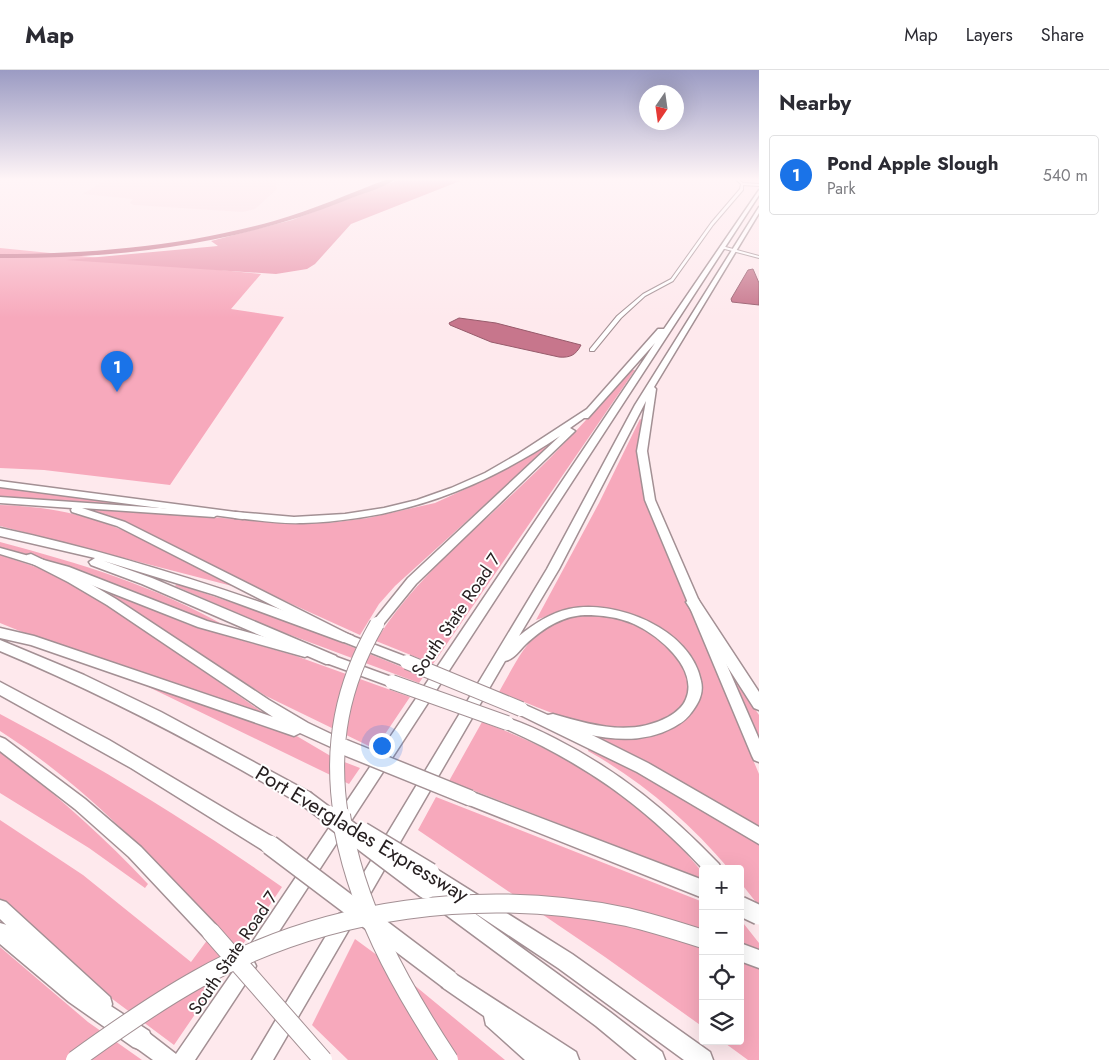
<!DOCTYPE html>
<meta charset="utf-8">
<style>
:root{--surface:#fff;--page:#f7f7f7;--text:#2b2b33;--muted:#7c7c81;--line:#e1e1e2;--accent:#1a73e8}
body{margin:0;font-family:Jost,sans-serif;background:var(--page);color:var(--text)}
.controls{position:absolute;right:15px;bottom:15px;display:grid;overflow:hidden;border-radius:5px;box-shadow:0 5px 20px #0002}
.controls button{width:45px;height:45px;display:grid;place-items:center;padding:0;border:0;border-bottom:1px solid var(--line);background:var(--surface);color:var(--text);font:25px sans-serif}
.compass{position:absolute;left:639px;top:15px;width:45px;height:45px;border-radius:50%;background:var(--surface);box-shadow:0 5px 20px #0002;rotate:193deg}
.you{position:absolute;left:381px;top:675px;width:18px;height:18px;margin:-12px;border:4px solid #fff;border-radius:50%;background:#1a73e8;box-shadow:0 0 0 8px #1a73e833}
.badge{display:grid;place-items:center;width:32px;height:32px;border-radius:50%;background:var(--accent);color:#fff;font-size:16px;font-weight:700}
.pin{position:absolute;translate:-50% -41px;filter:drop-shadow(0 1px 2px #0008)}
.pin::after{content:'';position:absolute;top:26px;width:18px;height:15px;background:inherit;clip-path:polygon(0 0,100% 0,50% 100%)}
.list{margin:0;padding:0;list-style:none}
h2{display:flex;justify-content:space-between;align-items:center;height:65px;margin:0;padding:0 20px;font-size:21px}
h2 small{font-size:16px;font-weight:400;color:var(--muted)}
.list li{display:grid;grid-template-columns:32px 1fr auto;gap:15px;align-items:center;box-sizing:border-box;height:80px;margin:0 10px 10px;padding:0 10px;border:1px solid var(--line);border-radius:5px}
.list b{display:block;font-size:19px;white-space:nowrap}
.list p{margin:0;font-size:16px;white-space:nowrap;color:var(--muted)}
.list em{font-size:16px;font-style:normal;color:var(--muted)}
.icon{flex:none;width:28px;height:28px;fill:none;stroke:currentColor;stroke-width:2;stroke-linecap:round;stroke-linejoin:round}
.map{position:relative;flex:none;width:759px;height:990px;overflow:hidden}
header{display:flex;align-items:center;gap:30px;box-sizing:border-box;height:70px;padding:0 25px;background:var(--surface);border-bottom:1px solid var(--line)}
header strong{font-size:24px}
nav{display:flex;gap:28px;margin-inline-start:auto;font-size:18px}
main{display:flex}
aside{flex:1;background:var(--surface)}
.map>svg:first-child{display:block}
.built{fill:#fcdde4}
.green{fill:#f7a9bc}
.forest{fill:#eb97ad}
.water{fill:#c7768c;stroke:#975c6c}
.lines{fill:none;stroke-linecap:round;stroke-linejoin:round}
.river{fill:#c7768c;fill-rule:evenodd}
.street-casing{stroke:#a39094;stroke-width:2}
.primary-casing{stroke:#a39094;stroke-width:3}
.highway-casing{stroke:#a39094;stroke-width:3}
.street{fill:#fff;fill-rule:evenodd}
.primary{fill:#fff;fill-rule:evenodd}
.highway{fill:#fff;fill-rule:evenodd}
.primary-bridge-far1-casing{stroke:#a39094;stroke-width:16;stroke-linecap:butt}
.primary-bridge-casing{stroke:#a39094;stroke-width:20;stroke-linecap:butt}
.highway-bridge-far1-casing{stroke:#a39094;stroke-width:18;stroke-linecap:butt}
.highway-bridge-casing{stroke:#a39094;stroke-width:22;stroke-linecap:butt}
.primary-bridge-far1{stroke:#fff;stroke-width:14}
.primary-bridge{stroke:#fff;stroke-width:18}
.highway-bridge-far1{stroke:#fff;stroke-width:15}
.highway-bridge{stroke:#fff;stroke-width:19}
.labels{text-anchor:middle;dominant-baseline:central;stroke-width:4;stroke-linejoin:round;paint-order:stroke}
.street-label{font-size:18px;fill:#272021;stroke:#fff}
.near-street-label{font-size:21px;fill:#272021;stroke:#fff}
</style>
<header>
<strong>Map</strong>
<nav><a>Map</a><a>Layers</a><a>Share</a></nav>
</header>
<main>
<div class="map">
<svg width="759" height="990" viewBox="0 0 759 990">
<rect width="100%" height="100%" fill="#fee9ed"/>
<path class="built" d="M107 109H275L277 119 255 139 243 142 134 135 130 133 133 129 83 124Z"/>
<path class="green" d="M0 178 261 204 231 239 284 247 170 415 44 400 0 398Z
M631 300H635L433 594 376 571C413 510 470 465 521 416 561 379 595 340 631 300Z
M640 349 642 350 640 404 648 440 759 704V760L595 668 596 664C632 668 653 670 685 649L692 589 683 575 671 566 629 544 556 543 536 550 599 433Z
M551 372 553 373 395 516 379 534 360 565 75 436 283 453H328L368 448 435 433 485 410Z
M0 416 161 437 0 428Z
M0 435C71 437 116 454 178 486 196 496 215 504 232 516L0 456Z
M0 472C79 493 156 516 227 557L223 558 51 491 0 477Z
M0 485 51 502 106 533 295 665 334 688 360 698 349 714 101 594 0 553Z
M177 514 298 555 424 606 419 613 274 559 175 516Z
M112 523 189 555 296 586 410 627 375 679 266 626 108 526Z
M597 544C615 547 636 550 651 561 660 567 674 578 680 586 704 623 676 653 638 658 590 663 543 639 499 622 526 574 536 547 597 544Z
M727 597 759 645V678Z
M0 644C98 696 192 753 282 817L174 975 107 925 0 830V750L83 805 191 892 217 857C150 785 83 714 0 661Z
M482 652C568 683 646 732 703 803V810L449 711Z
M589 676C647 706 706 737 759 775V836L740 812V799H729C689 752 642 711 588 681Z
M0 680C53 722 102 765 148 814L145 818 89 778 0 723Z
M436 727 703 832V957L605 887 418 760Z
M740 849 759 873V990H748L722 971H740Z
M355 869 385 891 505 990H348L312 955Z
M0 877 88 952 142 990H0Z"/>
<path class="forest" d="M401 109H451L460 111 351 154 315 194 307 199 276 204 66 190 218 176 211 171 292 150Z"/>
<path class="water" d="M753 199 759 213V235L732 232 731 229 748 200Z
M459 248 496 253 581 275C576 285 570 288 559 287L491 272 450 255 449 253Z"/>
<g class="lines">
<path class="river" d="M388 109H396C382 119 360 124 344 131 234 175 117 189 0 188V184C93 184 184 176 274 151 313 140 350 123 388 109Z"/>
<g class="street-casing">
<path id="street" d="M735 109H738L743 113 759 114V116L743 115V120L713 155 673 211 645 226 621 248 594 281H590V279L617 246 643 224 671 209 711 153 740 119 741 114Z
M722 176 759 186V188L721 178 720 177Z"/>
</g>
<g class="primary-casing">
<path id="primary" d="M759 120V125L263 886 257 889 251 886 248 880 251 874 655 273 588 348H584L570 358 575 361 573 363 416 514 381 557H373L371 554 408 508 560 366C481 419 399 450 303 453 281 454 258 450 235 448L230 445 235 442 294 447 345 444 384 438 417 430 451 418 485 403 518 384 587 339 658 259H664Z
M759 137V143L654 317 656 319 647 381 655 430 759 669V692L754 690 752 686 645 430 637 381 646 331 559 499 519 566C534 554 550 543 569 539 616 529 691 559 701 611 704 624 698 634 691 643 686 650 681 653 674 657 634 679 589 666 548 653L546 649 548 645 553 644C591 655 631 667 668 647 675 643 683 637 686 629 699 598 658 565 634 554 619 547 601 545 585 545 561 546 542 559 525 575 519 581 513 590 505 591L366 831 360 833 354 831 352 825 354 819 547 499 635 335Z
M0 427 218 442 219 444 214 447 82 438 125 452 352 566 412 589 413 592 412 595 407 597 344 572 117 456 72 442 71 440 72 438 0 433Z
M0 478 69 497 207 551 309 579 311 582 309 585 305 587 198 557 61 503 0 484Z
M323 582 397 609 399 612 397 615 392 617 318 590 317 587 318 584Z
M507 648C524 653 540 661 556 669 619 701 670 743 719 794L721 799H703C642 734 584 693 502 657L500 653 502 649Z
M0 667 5 669 85 729 141 777 217 856 220 862 217 868 211 870 205 868 129 787 75 739 0 681Z
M0 830 6 832 110 927 112 934 110 941 103 943 96 941 0 849Z
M345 842 351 844 354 850 351 856 273 990H252L339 844Z
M740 873 759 880V898L740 891Z
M247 887 253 890 256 896 253 902 195 990H153L131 974 128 967 131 960 138 957 145 960 176 984 241 890Z"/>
</g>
<g class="highway-casing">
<path id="highway" d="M0 411 243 443 249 446 243 449 0 417Z
M0 458C121 484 237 522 353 566L355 569 353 572H343L215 525 104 491 152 508 336 586 338 590 336 594H326L142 514 91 495 89 492 95 488 0 466Z
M31 484 77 506 116 529 269 630 308 653 350 673 352 677 350 681 344 683 300 663 294 666 31 575 0 568V558L34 566 273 647 107 535 68 512 27 491 25 488 27 485Z
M693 528 698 529 759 622V640L754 638 686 532Z
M0 570 84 605 161 642 311 723 313 728 311 733 305 735 299 733C202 676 103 624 0 581Z
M0 612 109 670 276 769 279 775 276 781 270 783 264 781 131 698 0 625Z
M521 633 588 663 648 693 759 757V774L637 702 516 643 513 639 516 635Z
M470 721 703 810V828L464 733 462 728 464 723Z
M430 795 572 884 710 982 713 990H684L558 898 466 837 610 942 662 982 665 990H637L596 956 419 825 417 819 419 813 426 810 421 803 424 797Z
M0 853 7 855 83 918 149 961 152 969 149 977 141 980 133 977 69 932 0 874Z
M449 900 576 982 579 990H525L486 955 484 946 442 917 439 910 442 903Z"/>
</g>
<use href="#street" class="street"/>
<use href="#primary" class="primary"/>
<use href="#highway" class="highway"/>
<g class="primary-bridge-far1-casing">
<path id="primary-bridge-far1" d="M407 592 521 639
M392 612 507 653
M341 746C330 676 342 615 377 554"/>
</g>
<g class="primary-bridge-casing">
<path id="primary-bridge" d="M341 745C355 836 399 914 449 990
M211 862 323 990
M75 990C115 961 155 933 198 909 326 837 483 817 627 847 653 853 678 861 703 869"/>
</g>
<g class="highway-bridge-far1-casing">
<path id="highway-bridge-far1" d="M344 677 470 728
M305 728 329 746"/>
</g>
<g class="highway-bridge-casing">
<path id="highway-bridge" d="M328 745 426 819
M362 762 430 803
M270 775 449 910
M740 836 759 845"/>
</g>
<use href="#primary-bridge-far1" class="primary-bridge-far1"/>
<use href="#primary-bridge" class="primary-bridge"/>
<use href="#highway-bridge-far1" class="highway-bridge-far1"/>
<use href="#highway-bridge" class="highway-bridge"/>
</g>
<linearGradient id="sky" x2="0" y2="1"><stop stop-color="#9b9bc3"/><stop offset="0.44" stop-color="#fff5f7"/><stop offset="1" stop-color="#fff5f7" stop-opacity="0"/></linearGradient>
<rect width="759" height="248" fill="url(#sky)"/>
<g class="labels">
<g class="street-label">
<text transform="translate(456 545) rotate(-56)">South State Road 7</text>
<text transform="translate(233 883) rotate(-56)">South State Road 7</text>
</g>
<g class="near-street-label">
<text transform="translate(362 764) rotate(31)">Port Everglades Expressway</text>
</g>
</g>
</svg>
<div class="controls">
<button>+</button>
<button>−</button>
<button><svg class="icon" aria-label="locate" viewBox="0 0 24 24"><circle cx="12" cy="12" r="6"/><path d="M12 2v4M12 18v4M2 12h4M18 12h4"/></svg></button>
<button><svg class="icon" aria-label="layers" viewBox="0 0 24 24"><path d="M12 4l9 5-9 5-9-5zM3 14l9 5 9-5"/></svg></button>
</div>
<svg class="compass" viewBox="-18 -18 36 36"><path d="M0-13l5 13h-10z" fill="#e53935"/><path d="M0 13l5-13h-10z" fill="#7c7c81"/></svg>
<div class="you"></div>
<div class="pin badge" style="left:117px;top:322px">1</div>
</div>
<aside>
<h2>Nearby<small></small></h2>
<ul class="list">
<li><span class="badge">1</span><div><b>Pond Apple Slough</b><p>Park</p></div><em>540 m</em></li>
</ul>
</aside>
</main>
